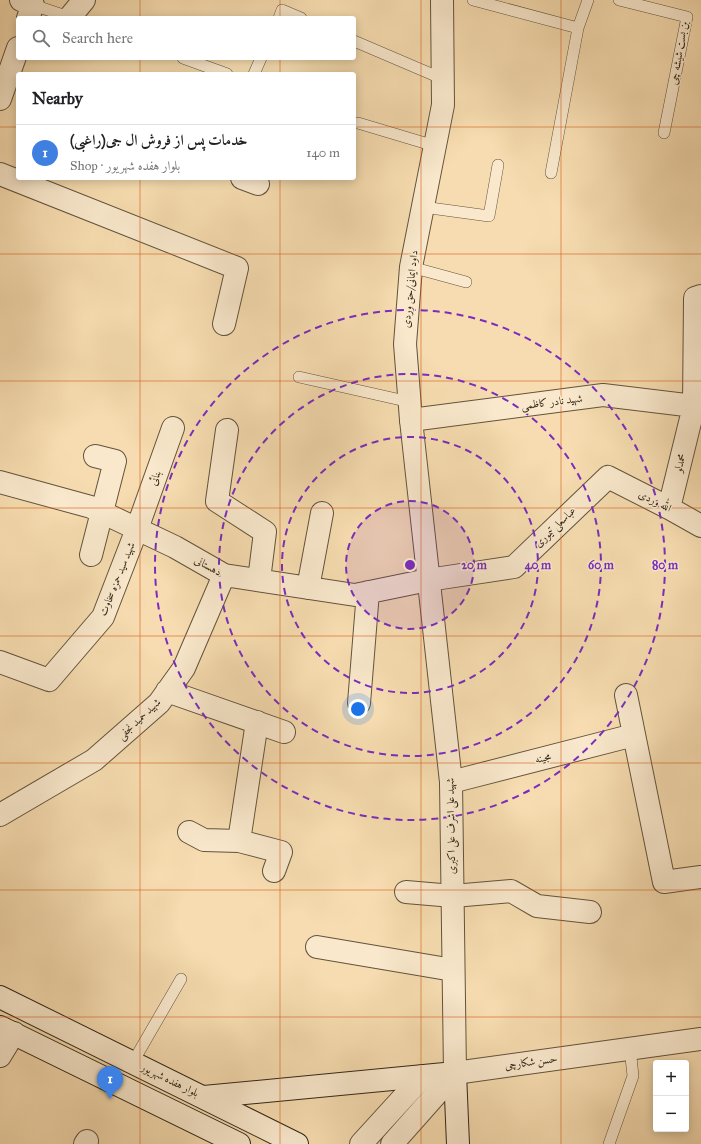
<!DOCTYPE html>
<meta charset="utf-8">
<style>
:root{--surface:#fff;--page:#f6f6f6;--text:#202124;--muted:#757577;--line:#e0e0e0;--accent:#8f2418}
body{margin:0;font-family:"IM FELL Great Primer",Amiri,serif;background:var(--page);color:var(--text)}
.controls{position:absolute;right:12px;bottom:12px;display:grid;overflow:hidden;border-radius:4px;box-shadow:0 2px 10px #0003}
.controls button{width:36px;height:36px;display:grid;place-items:center;padding:0;border:0;border-bottom:1px solid var(--line);background:var(--surface);color:var(--text);font:20px sans-serif}
.you{position:absolute;left:358px;top:709px;width:14px;height:14px;margin:-10px;border:3px solid #fff;border-radius:50%;background:#1a73e8;box-shadow:0 0 0 6px #1a73e833}
.badge{display:grid;place-items:center;width:26px;height:26px;border-radius:50%;background:var(--accent);color:#fff;font-size:13px;font-weight:700}
.pin{position:absolute;translate:-50% -33px;filter:drop-shadow(0 1px 2px #0008)}
.pin::after{content:'';position:absolute;top:21px;width:14px;height:12px;background:inherit;clip-path:polygon(0 0,100% 0,50% 100%)}
.list{margin:0;padding:0;list-style:none}
h2{display:flex;justify-content:space-between;align-items:center;height:52px;margin:0;padding:0 16px;font-size:17px}
h2 small{font-size:13px;font-weight:400;color:var(--muted)}
.list li{display:grid;grid-template-columns:26px 1fr auto;gap:12px;align-items:center;box-sizing:border-box;height:56px;padding:0 16px;border-top:1px solid var(--line)}
.list b{display:block;font-size:15px;white-space:nowrap}
.list p{margin:0;font-size:13px;white-space:nowrap;color:var(--muted)}
.list em{font-size:13px;font-style:normal;color:var(--muted)}
.icon{flex:none;width:22px;height:22px;fill:none;stroke:currentColor;stroke-width:2;stroke-linecap:round;stroke-linejoin:round}
.map{position:relative;flex:none;width:701px;height:1144px;overflow:hidden}
.search{position:absolute;background:var(--surface);box-shadow:0 2px 10px #0003;left:16px;top:16px;width:340px;height:44px;display:flex;align-items:center;gap:10px;box-sizing:border-box;padding:0 14px;border-radius:4px;color:var(--muted);font-size:15px}
.panel{position:absolute;background:var(--surface);box-shadow:0 2px 10px #0003;left:16px;top:72px;width:340px;height:108px;border-radius:4px}
.map>svg:first-child{display:block}
.lines{fill:none;stroke-linecap:round;stroke-linejoin:round}
.service-casing{stroke:#62533c;stroke-width:12}
.minor-casing{stroke:#62533c;stroke-width:24}
.tertiary-casing{stroke:#62533c;stroke-width:24}
.secondary-casing{stroke:#312515;stroke-width:24}
.service{stroke:#f9e8cc;stroke-width:11}
.minor{stroke:#f9e8cc;stroke-width:22}
.tertiary{stroke:#f9e8cc;stroke-width:22}
.secondary{stroke:#f9e8cc;stroke-width:22}
.grid{fill:none;stroke:#d6540d;stroke-width:1;stroke-opacity:0.55}
.ring{fill:none;stroke:#7b2cbf;stroke-width:2;stroke-dasharray:7 5}
.labels{text-anchor:middle;dominant-baseline:central;stroke-width:3;stroke-linejoin:round;paint-order:stroke}
.street-label{font-size:11px;fill:#312515;stroke:#f9e8cc}
.centre{fill:#7b2cbf;stroke:#f9e8cc;stroke-width:2}
.ring-label{font-size:12px;text-anchor:middle;font-weight:bold;fill:#7b2cbf;stroke:#f9e8cc;stroke-width:3;stroke-linejoin:round;paint-order:stroke}
</style>
<div class="map">
<svg width="701" height="1144" viewBox="0 0 701 1144">
<rect width="100%" height="100%" fill="#f6dcb0"/>
<filter id="stains"><feTurbulence type="fractalNoise" baseFrequency=".005" numOctaves="4"/><feColorMatrix values="0 0 0 0 .2 0 0 0 0 .09 0 0 0 0 .02 0 0 0 .5 -.17"/></filter>
<radialGradient id="worn" r=".72"><stop offset=".6" stop-color="#630" stop-opacity="0"/><stop offset="1" stop-color="#630" stop-opacity=".3"/></radialGradient>
<g class="lines">
<g class="service-casing">
<path id="service" d="M473 0 578 28
M619 0 687 17 664 133
M33 5 72 18
M279 18 282 10 301 18
M354 41 443 79
M183 58 227 74
M254 74 261 58
M358 123 435 146
M551 173 578 28 588 0
M423 207 489 216 498 165
M411 267 466 282
M299 377 410 402
M133 1062 181 979
M609 1144 633 1076 630 1048"/>
</g>
<g class="minor-casing">
<path id="minor" d="M21 0 33 5 28 18
M70 17 84 0
M0 99 18 48
M0 174 237 268 224 324
M242 178 258 184
M411 420 603 395 694 406
M227 430 217 501 265 532 259 580
M0 482 91 507 175 547 224 575 355 595 428 580 514 567 608 477 669 508 701 526
M669 508 694 406 695 298 701 296
M91 555 115 461 95 456
M308 588 322 513
M0 662 49 680 103 617 137 529 173 428
M167 691 284 732
M626 695 664 882 701 877
M359 703 368 592
M451 782 634 735
M0 815 94 760 159 703 184 668 224 575
M189 832 204 840 239 841 281 852 274 871
M239 841 257 722
M406 892 453 896 511 891 537 906 590 912
M317 947 453 970
M0 1056 14 1033
M85 1144 87 1141"/>
</g>
<g class="tertiary-casing">
<path id="tertiary" d="M442 0 443 105 411 267 405 344 411 420 451 782 455 1073
M361 1144 423 1076
M392 1144 455 1073 701 1039"/>
</g>
<g class="secondary-casing">
<path id="secondary" d="M0 997 297 1144
M0 1027 239 1144
M204 1097 455 1073 458 1144"/>
</g>
<use href="#service" class="service"/>
<use href="#minor" class="minor"/>
<use href="#tertiary" class="tertiary"/>
<use href="#secondary" class="secondary"/>
</g>
<path class="grid" d="M140 0V18M280 0V18M421 0V1144M561 0V1144M140 58V74M280 58V74M0 127H18M354 127H701M140 178V1144M280 178V1144M0 254H701M0 381H701M0 508H701M0 636H701M0 763H701M0 890H701M0 1017H701"/>
<circle cx="410" cy="565" r="64" fill="#7b2cbf" fill-opacity=".12"/>
<g class="ring">
<circle cx="410" cy="565" r="64"/>
<circle cx="410" cy="565" r="128"/>
<circle cx="410" cy="565" r="191"/>
<circle cx="410" cy="565" r="255"/>
</g>
<g class="labels">
<g class="street-label">
<text transform="translate(679 53) rotate(-80)">بن بست شیشه چی</text>
<text transform="translate(410 289) rotate(-84)">داود ایمانی/حق وردی</text>
<text transform="translate(552 402) rotate(-7)">شهید نادر کاظمی</text>
<text transform="translate(680 463) rotate(-76)">محمدلو</text>
<text transform="translate(155 478) rotate(-70)">بنائی</text>
<text transform="translate(655 501) rotate(27)">الله وردی</text>
<text transform="translate(555 527) rotate(-44)">عباسعلی تیموری</text>
<text transform="translate(208 566) rotate(29)">دهستانی</text>
<text transform="translate(117 579) rotate(-68)">شهید سید حمزه سخاوت</text>
<text transform="translate(139 719) rotate(-43)">شهید حمید نجفی</text>
<text transform="translate(543 758) rotate(-14)">مجینه</text>
<text transform="translate(451 826) rotate(-91)">شهید علی اشرف علی اکبری</text>
<text transform="translate(531 1062) rotate(-8)">حسن شکارچی</text>
<text transform="translate(170 1080) rotate(26)">بلوار هفده شهریور</text>
</g>
</g>
<circle cx="410" cy="565" r="6" class="centre"/>
<g class="ring-label">
<text x="474" y="569">20 m</text>
<text x="538" y="569">40 m</text>
<text x="601" y="569">60 m</text>
<text x="665" y="569">80 m</text>
</g>
<rect width="100%" height="100%" filter="url(#stains)"/>
<rect width="100%" height="100%" fill="url(#worn)"/>
</svg>
<div class="controls">
<button>+</button>
<button>−</button>
</div>
<div class="you"></div>
<div class="pin badge" style="left:110px;top:1099px;background:#3f7fe0">1</div>
<div class="search"><svg class="icon" aria-label="search" viewBox="0 0 24 24"><circle cx="10" cy="10" r="6"/><path d="M15 15l6 6"/></svg>Search here</div>
<section class="panel">
<h2>Nearby<small></small></h2>
<ul class="list">
<li><span class="badge" style="background:#3f7fe0">1</span><div><b>خدمات پس از فروش ال جی(راغبی)</b><p>Shop · بلوار هفده شهریور</p></div><em>140 m</em></li>
</ul>
</section>
</div>
